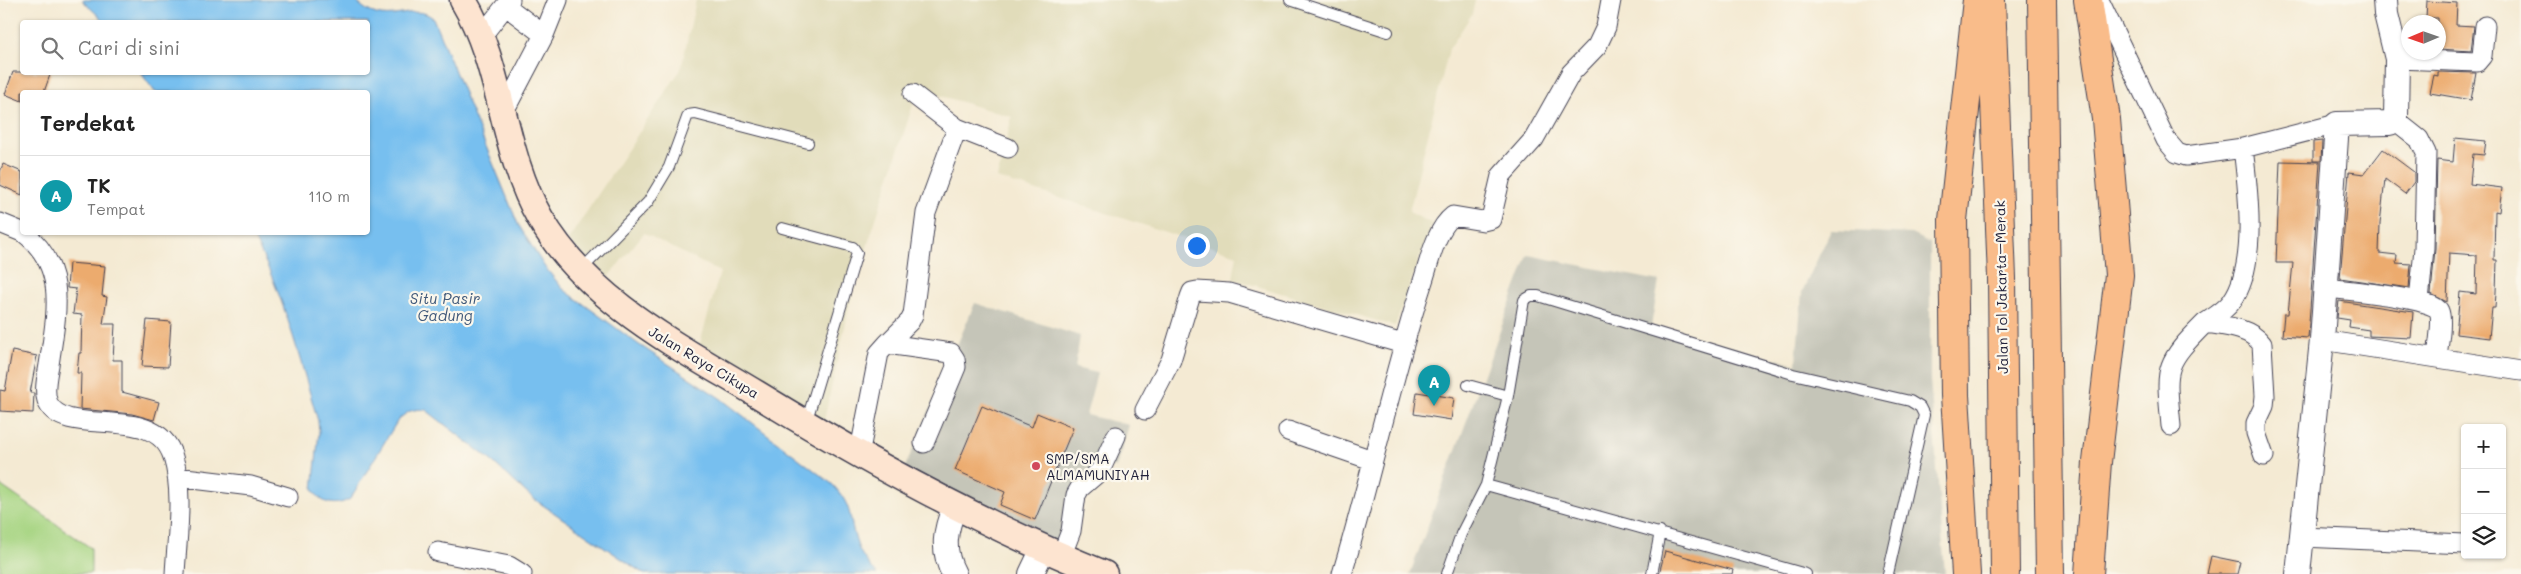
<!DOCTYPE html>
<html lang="id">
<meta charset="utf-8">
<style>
:root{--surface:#fff;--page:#f2f2f2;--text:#222;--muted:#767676;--line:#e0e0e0;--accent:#d1495b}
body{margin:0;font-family:Mali,sans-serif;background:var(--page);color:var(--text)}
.controls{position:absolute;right:15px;bottom:15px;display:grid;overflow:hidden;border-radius:5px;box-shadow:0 1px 4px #0004}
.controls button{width:45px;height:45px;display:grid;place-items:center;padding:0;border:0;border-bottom:1px solid var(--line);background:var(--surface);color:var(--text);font:25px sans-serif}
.compass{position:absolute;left:2401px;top:15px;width:45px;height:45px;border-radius:50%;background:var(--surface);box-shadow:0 1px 4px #0004;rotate:268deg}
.you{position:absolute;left:1196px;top:245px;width:18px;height:18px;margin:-12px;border:4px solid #fff;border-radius:50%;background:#1a73e8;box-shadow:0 0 0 8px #1a73e833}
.badge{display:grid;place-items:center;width:32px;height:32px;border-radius:50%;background:var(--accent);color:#fff;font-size:16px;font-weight:700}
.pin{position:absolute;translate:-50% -41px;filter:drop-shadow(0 1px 2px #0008)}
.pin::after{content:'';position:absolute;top:26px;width:18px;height:15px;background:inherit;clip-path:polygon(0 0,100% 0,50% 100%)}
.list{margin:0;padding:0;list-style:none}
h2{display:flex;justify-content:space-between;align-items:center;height:65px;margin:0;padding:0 20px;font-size:21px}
h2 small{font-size:16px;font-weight:400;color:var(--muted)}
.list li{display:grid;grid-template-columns:32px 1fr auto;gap:15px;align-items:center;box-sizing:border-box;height:80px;padding:0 20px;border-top:1px solid var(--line)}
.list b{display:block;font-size:19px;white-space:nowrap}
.list p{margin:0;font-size:16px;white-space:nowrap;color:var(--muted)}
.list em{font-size:16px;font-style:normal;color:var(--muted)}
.icon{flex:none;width:28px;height:28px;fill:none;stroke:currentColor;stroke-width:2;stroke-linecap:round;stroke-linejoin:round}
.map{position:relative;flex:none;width:2521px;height:574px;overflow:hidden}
.search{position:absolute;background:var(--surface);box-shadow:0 1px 4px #0004;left:20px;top:20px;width:350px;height:55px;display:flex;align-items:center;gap:12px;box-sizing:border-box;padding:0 18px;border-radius:5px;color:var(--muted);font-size:19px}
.panel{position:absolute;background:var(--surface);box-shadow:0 1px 4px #0004;left:20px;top:90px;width:350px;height:145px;border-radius:5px}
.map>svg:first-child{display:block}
.built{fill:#e1dcba}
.industrial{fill:#c5c5b8}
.green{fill:#a6d481;stroke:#647b5e}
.water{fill:#77bfef;stroke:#4c7095}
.building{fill:#ecab6e}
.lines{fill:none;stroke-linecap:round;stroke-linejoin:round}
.service-casing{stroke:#424052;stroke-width:12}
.minor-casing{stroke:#424052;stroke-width:21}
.tertiary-casing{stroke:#424052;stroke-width:26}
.secondary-casing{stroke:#424052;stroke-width:29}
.motorway-casing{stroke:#424052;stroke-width:30}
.service{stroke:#fff;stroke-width:10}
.minor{stroke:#fff;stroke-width:19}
.tertiary{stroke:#fff;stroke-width:24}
.secondary{stroke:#fde4d0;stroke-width:26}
.motorway{stroke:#f9bc8a;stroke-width:28}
.poi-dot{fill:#d1495b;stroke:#fbf7ec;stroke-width:2}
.labels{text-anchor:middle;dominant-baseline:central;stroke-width:4.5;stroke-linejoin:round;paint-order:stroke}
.street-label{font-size:14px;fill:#22223b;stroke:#fbf7ec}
.poi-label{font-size:14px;fill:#22223b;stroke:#fbf7ec;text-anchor:start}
.water-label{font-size:15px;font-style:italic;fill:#40597a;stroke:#fbf7ec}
</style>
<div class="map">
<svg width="2521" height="574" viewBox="0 0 2521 574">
<rect width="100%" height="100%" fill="#fbf7ec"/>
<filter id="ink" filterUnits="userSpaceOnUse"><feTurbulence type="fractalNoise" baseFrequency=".02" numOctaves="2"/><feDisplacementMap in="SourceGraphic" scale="10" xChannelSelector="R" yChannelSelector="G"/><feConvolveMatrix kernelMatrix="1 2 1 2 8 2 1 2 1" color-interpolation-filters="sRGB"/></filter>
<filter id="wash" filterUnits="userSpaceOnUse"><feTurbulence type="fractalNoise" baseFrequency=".0096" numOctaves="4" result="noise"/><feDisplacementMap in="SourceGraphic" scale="20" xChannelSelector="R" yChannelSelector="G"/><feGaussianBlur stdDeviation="1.12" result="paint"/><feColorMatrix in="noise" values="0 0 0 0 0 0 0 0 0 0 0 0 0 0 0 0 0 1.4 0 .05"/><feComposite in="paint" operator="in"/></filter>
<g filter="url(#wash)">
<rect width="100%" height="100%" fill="#f4ead3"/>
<path class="built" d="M696 0H1475L1472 14 1449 49 1409 212 1432 224 1395 326 1233 279 1237 255 997 178 1012 117 918 89 853 290 822 429 699 347 720 272 644 233 608 277 568 240 681 69Z"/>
<path class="industrial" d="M1831 230 1911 234 1930 243V379L1945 574H1410L1528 255 1659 281 1651 326 1796 364 1802 292Z
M975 303 1080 336 1075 368 1097 373 1086 415 1129 425 1116 468 1097 462 1066 554 902 474Z"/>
<path class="green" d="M0 485 91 548V573L0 574Z"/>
<path class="water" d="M82 0H355C385 33 412 0 433 18L518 224 544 266 563 289 638 344 720 398 832 484C854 507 848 517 857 544 861 556 869 565 877 574H644L531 497 493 462 426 410C413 408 408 411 398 420L350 499C336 507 321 505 313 489L319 432 318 421C299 357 283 291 251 233L368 232V92H155L141 73 368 72V22H105Z"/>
<g id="blocks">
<path class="building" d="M2427 1 2457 3 2456 25 2474 26 2471 51 2438 49V18H2426Z
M13 72H51L44 92H22V101L5 94Z
M2438 72 2476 73 2471 100 2430 93 2434 75 2438 76Z
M2455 138 2486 141 2484 155 2473 154 2470 184 2502 188 2499 212 2495 211 2494 260H2497L2496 292 2495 308H2492L2489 338 2456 334 2460 292 2476 294 2477 255 2449 253 2447 302 2431 294 2435 248 2437 160 2453 162Z
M2322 141 2321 161H2313V142Z
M2383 149 2414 172V182L2405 194 2385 179 2380 224 2379 253 2397 255 2396 263 2411 264 2409 288 2340 278 2349 172 2364 174Z
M2280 161 2320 162 2308 338 2282 336 2284 314H2288L2293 263H2276Z
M3 164 22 172V195L0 185V172Z
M69 263 105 266 102 296 107 297 103 324H115L113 360H122V392L159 402 154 420 132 414 80 409 81 373H77L79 353H81L82 315 73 314 76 289 67 288Z
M2339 301 2413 312 2411 338 2369 336V330L2349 327 2350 320 2337 318Z
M147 320 171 322 168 367 142 366Z
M12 351 37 356 30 393H34L33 413 0 411V390L5 391Z
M1417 392 1454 398 1451 420 1414 414Z
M982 406 1032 427 1037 413 1073 428 1035 520 1000 505 1005 492 955 470Z
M1665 551 1733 570 1732 574H1659Z
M2211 556 2240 562 2237 574H2207Z"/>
</g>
</g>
<g filter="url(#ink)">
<use href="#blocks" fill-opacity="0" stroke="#424052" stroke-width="1"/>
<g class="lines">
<g class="service-casing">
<path id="service" d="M1290 0 1388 32
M782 228 853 247 857 253 806 423
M581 270 648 202 669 167 688 115 695 114 808 143
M1468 385 1508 396
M1486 485 1508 396 1524 300 1531 296H1538L1793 374 1910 401 1920 407 1924 415 1888 574
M1447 574 1461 534 1486 485 1806 574
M1652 574 1660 532"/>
</g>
<g class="minor-casing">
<path id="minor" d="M2099 0 2166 140 2177 153 2186 156 2243 148 2337 124
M506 6 544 35 558 0
M480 38 510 0
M2397 59 2477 62 2482 56 2485 26
M502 115 544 35
M2395 120 2419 139 2426 153 2424 248 2419 301
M957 128 1008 148
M0 223 22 232
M23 232C69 267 56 315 49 365 47 376 43 392 48 403 66 440 156 401 173 457 184 493 177 536 175 574
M2326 288C2343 290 2434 298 2439 311 2443 320 2438 346 2437 357
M2205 323C2214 317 2226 310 2232 301 2258 265 2248 189 2243 148
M2322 340 2521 371
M887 344 910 321 913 315 926 213 957 128 913 94
M1145 410 1171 360 1190 297 1192 292 1197 291 1229 293 1403 344
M2171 426C2166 368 2162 366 2205 323 2224 326 2249 327 2262 344L2265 396 2264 406 2256 423V433L2264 456
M1288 431 1372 460
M859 455 879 353 887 344 951 353 955 359 956 367 924 443
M177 477 251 486 288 497
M2302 537 2465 544
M438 552 509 566 522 574
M1061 557 1071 531 1076 495 1080 488 1100 471 1116 436
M1342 574C1371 478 1391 380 1422 284 1429 264 1435 230 1453 216L1483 221 1491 219 1501 176 1534 139 1571 73 1597 46 1606 27 1611 0"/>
</g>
<g class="tertiary-casing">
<path id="tertiary" d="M954 574C941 550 945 530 955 506
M1031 574 1043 549
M2298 574 2322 340 2337 124 2390 123 2396 118 2397 59 2386 14 2385 0"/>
</g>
<g class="secondary-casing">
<path id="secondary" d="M463 0C503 67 501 150 540 218 588 301 678 346 757 394 868 462 983 525 1104 574"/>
</g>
<g class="motorway-casing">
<path id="motorway" d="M1991 0 2002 278 2005 574
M2042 0 2050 574
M2088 0 2106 119 2119 275 2097 462 2089 574
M1966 574 1955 395 1953 220 1977 0"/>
</g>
<use href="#service" class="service"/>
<use href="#minor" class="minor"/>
<use href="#tertiary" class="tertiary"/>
<use href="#secondary" class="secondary"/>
<use href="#motorway" class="motorway"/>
</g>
</g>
<circle class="poi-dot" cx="1036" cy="466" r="5"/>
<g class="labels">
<g class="street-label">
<text transform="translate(2001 287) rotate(-91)">Jalan Tol Jakarta–Merak</text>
<text transform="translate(704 362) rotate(31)">Jalan Raya Cikupa</text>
</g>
<g class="poi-label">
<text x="1046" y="458">SMP/SMA<tspan x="1046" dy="16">ALMAMUNIYAH</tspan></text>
</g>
<g class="water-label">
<text x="445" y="298">Situ Pasir<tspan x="445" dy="17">Gadung</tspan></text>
</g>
</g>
</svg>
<div class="controls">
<button>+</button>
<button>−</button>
<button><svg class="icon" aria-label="layers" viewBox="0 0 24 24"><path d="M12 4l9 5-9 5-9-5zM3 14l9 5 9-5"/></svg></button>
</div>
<svg class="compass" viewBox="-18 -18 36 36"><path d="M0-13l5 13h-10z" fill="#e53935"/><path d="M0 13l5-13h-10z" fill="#767676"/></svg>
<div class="you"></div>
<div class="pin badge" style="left:1434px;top:406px;background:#0f9aa8">A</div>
<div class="search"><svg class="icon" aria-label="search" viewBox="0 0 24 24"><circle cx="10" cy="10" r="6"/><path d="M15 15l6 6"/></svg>Cari di sini</div>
<section class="panel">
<h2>Terdekat<small></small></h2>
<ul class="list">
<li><span class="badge" style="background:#0f9aa8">A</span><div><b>TK</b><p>Tempat</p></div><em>110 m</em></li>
</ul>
</section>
</div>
